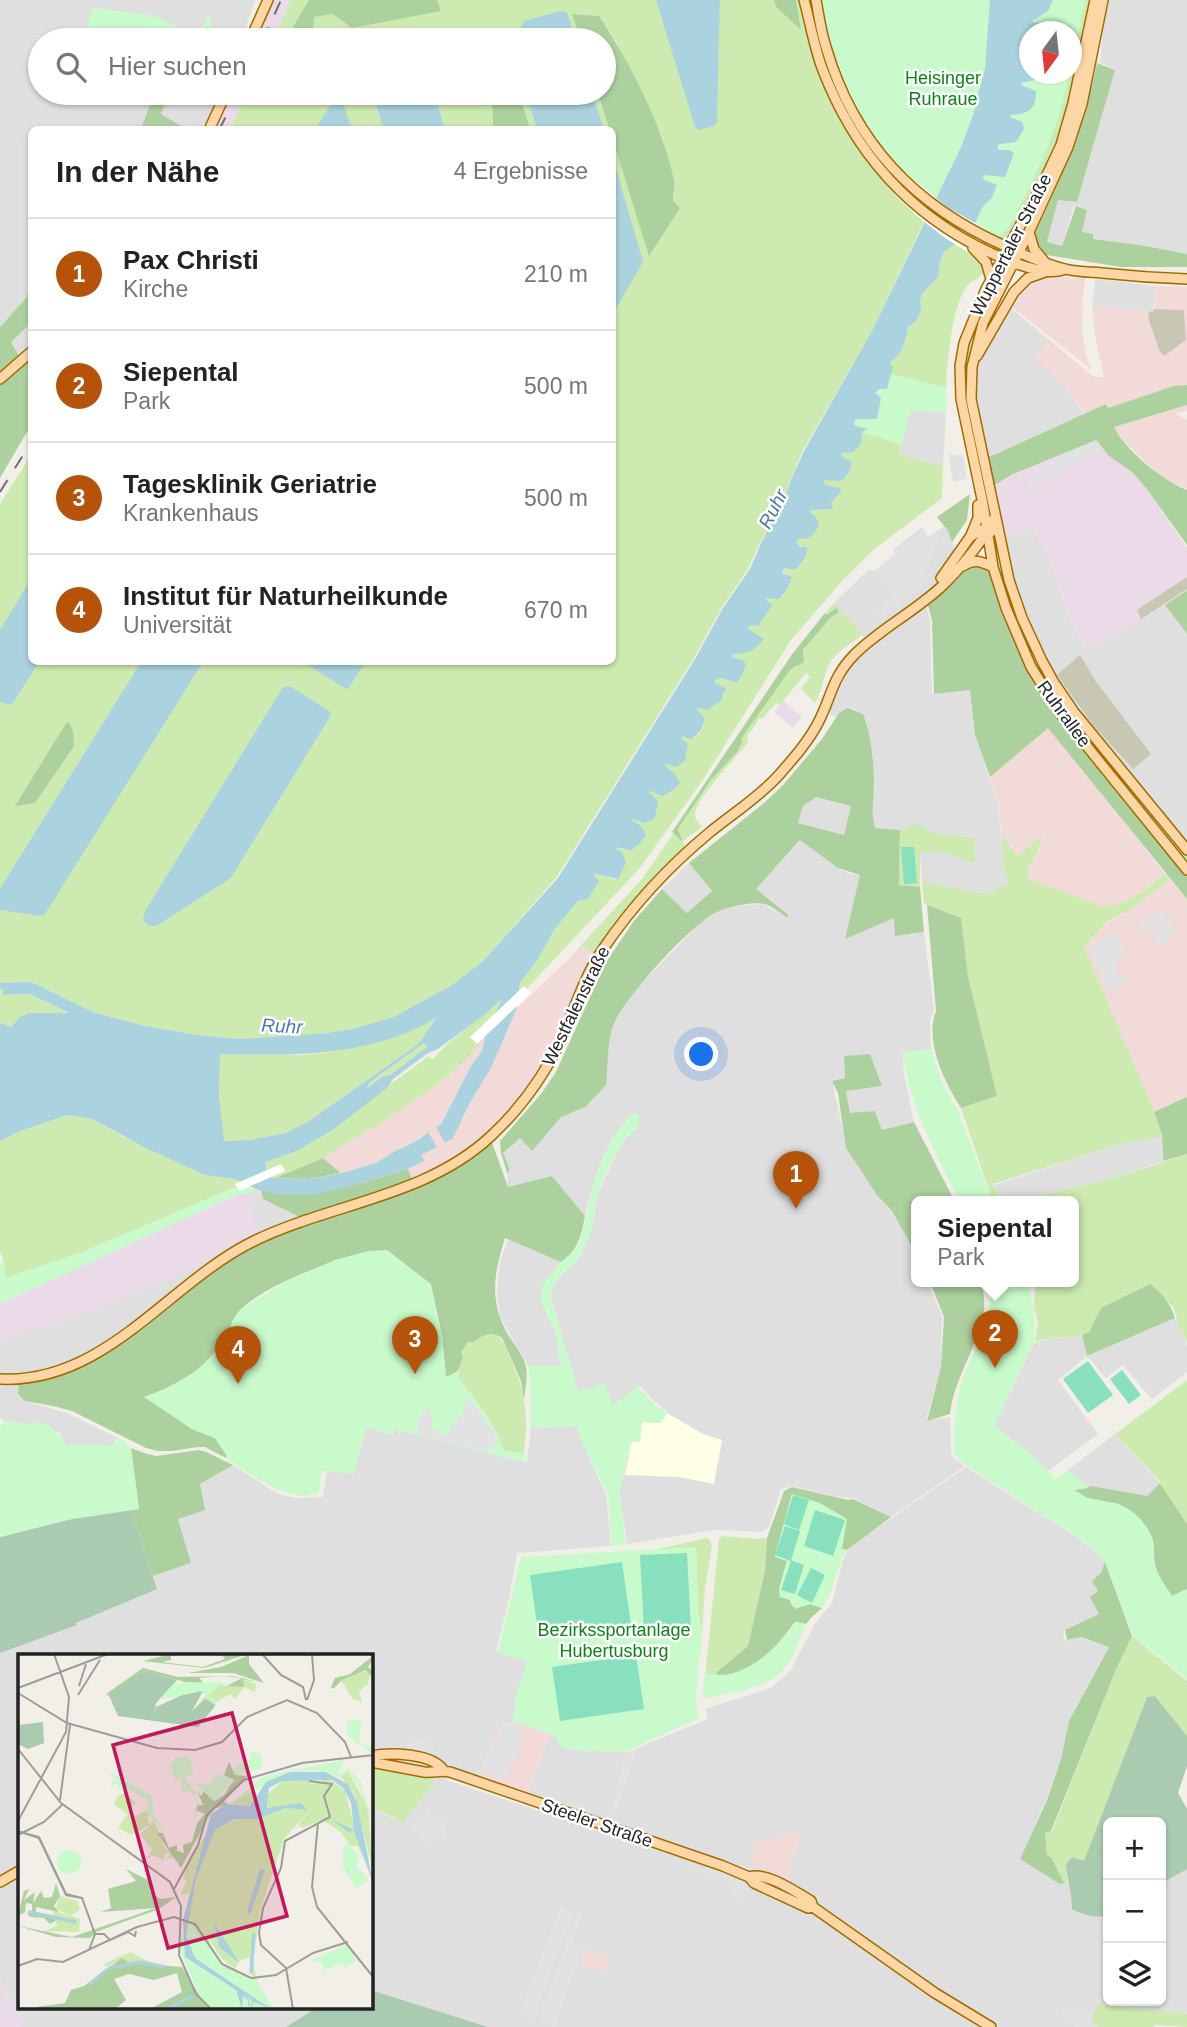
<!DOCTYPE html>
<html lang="de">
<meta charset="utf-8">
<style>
:root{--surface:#fff;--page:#f2f2f2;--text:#222;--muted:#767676;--line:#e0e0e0;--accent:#b45309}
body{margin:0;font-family:Arial,sans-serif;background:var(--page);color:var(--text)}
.controls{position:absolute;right:21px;bottom:21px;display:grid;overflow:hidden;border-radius:10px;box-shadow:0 2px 5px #0004}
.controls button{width:63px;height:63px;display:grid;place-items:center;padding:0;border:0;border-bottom:2px solid var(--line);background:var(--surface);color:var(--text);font:35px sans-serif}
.compass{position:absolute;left:1019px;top:21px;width:63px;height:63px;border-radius:50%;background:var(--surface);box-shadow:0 2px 5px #0004;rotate:195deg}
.you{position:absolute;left:702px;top:1055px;width:24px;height:24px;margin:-18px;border:5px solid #fff;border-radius:50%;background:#1a73e8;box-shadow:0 0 0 10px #1a73e833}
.badge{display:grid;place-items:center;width:46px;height:46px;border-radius:50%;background:var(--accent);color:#fff;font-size:23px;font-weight:700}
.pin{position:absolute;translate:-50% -58px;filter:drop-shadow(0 2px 4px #0008)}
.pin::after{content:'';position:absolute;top:37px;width:24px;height:21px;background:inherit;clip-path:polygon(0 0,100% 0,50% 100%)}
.popup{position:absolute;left:911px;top:1196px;width:168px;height:91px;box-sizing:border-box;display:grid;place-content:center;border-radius:10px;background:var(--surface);filter:drop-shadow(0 2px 5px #0005);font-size:23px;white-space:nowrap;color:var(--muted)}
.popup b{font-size:26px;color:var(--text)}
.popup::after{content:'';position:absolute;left:50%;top:100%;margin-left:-14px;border:14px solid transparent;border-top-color:var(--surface)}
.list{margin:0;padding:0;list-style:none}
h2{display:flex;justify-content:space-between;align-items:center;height:91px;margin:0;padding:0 28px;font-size:30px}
h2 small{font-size:23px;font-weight:400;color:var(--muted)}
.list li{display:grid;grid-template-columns:46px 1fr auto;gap:21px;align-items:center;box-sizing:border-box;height:112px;padding:0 28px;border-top:2px solid var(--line)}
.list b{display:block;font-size:26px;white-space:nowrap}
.list p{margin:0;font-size:23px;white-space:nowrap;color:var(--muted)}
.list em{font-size:23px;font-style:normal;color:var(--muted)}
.icon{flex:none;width:38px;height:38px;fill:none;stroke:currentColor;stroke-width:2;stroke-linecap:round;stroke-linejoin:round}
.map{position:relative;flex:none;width:1187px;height:2027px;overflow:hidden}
.search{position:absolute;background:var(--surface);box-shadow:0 2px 5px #0004;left:28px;top:28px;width:588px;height:77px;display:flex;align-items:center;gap:18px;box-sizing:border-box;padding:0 24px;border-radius:38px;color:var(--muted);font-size:26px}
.panel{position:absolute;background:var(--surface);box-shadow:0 2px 5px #0004;left:28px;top:126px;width:588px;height:539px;border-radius:10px}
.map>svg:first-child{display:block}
.residential{fill:#e0dfdf;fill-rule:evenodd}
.commercial{fill:#f2dad9}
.industrial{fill:#ebdbe8}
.education{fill:#ffffe5}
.construction{fill:#c7c7b4}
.grass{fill:#cdebb0;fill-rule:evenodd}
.forest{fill:#add19e;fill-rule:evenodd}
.cemetery{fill:#aacbaf}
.park{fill:#c8facc}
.pitch{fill:#88e0be}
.parking{fill:#e2e2e2}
.water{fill:#aad3df;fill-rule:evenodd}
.pier{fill:#fff}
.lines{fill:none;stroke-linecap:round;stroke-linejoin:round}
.major-casing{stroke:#a06b00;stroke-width:12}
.major{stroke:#fcd6a4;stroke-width:9}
.rail{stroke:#707070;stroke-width:2;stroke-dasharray:14 14;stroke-linecap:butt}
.labels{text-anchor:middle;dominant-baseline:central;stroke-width:5;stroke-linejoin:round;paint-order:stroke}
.park-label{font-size:18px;fill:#0c8416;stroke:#fff}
.street-label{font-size:18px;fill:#222;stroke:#fff}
.water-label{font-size:19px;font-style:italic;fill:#4a7aab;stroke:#fff}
.inset-river{fill:none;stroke:#aad3df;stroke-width:3.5}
.inset-road{fill:none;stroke:#9f9d99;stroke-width:2}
.view{fill:#c2185b;fill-opacity:0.15;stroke:#c2185b;stroke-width:3.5}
.inset-edge{fill:none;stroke:#222;stroke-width:3.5}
</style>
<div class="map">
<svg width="1187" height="2027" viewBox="0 0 1187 2027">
<rect width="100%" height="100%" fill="#f2efe9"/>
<path class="residential" d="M0 0H255L242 40H212L210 13 198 36 153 16 94 8 97 36 105 40H40V93H154L141 129 32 130 31 282 26 298 0 327Z
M1105 0H1187V254L1146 246 1092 239 1082 233 1087 210 1074 206 1062 246 1047 242 1058 200 1077 202 1115 69 1100 63Z
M170 93H221V95L203 129H186L161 114Z
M1095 279 1156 286 1153 312 1105 307H1092Z
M1006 304 1048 339 1035 358 1065 387 1085 415 994 455 985 457 972 398V367Z
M30 324 31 347 21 359 11 342Z
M910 410 946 413 943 466 899 454Z
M922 527 928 537 943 527 948 531 958 555 924 598 930 621 932 694 970 690 975 735 998 804 1004 873 1008 881 1006 888 993 893H978L922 881 920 852 940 850 975 863V838L937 834 919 825 900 830 875 828 871 810 875 789 872 750 867 721 863 714 853 709 839 713 836 717 824 712 835 682 869 643 834 603 869 569 874 571 895 555 893 550Z
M1033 528 1051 561 1069 617 1086 650 1165 605 1187 634V846L1074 712 1031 637 1000 535Z
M816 796 851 806 844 836 798 823 803 806Z
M801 840 838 868 847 873 860 875 891 918H895L910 935 924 932 934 1011 930 1019 931 1049 903 1053 904 1074 914 1122 882 1130 876 1111 850 1114 846 1091 882 1086 870 1054 844 1056 845 1077 833 1085 847 1148 899 1222 916 1256V1282H928L942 1317 941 1368 926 1420 950 1417 951 1453 955 1460 965 1466 891 1517 853 1498 837 1497 792 1486 781 1489 769 1527 763 1532 715 1530 627 1544 619 1492 632 1442H639L642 1422 661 1423 668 1412 654 1401 640 1386 613 1405 578 1393 551 1297 552 1287 563 1272 580 1257 592 1229 597 1197 602 1185 617 1152 628 1135 638 1127 611 1140 596 1174 585 1216 552 1176 508 1187 507 1173 510 1170 502 1153 520 1138 532 1150 561 1117 585 1107 614 1023 635 990 700 923 717 912 734 906 763 904 787 918 789 914 756 889Z
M689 863 712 891 687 913 662 889Z
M1162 1137V1161L1117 1177 1015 1202H1001L994 1185 1131 1141Z
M255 1189 307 1220 163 1307 25 1401 67 1413 118 1438 111 1446 86 1445 65 1446 59 1432 12 1421 5 1422 0 1417V1304L239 1194 252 1193Z
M509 1239 561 1262 544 1284 540 1299 555 1331 561 1366H528L501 1319 497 1297 499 1271 501 1258Z
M1175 1318 1187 1345V1372L1152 1399 1123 1365 1106 1378 1087 1356 1058 1380 1098 1434 1048 1471 1028 1452 994 1426 1032 1346 1037 1342 1057 1337 1073 1338 1082 1335 1087 1356Z
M577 1426 581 1439 606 1495 611 1546 517 1553 509 1599 496 1651 527 1662 517 1692 513 1721 504 1722 490 1748 478 1777 452 1767 446 1780 687 1860 750 1883 784 1898 831 1923 927 1990 963 2017 979 2027H488L371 1990V1807L402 1823 434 1784 371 1765V1656H19V2008H315L286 2027H16L25 2023 0 1981V1653L76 1625V1624L153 1576 191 1563 178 1518 200 1484 233 1465 278 1494 296 1498 323 1497 327 1470 354 1474 366 1427 393 1435 395 1429 526 1463 527 1462 531 1428Z
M1115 1434 1160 1483 1147 1497 1091 1487 1089 1488 1068 1470Z
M966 1467 1075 1536 1101 1556 1105 1562 1098 1591 1099 1614 1063 1631 1065 1641 1082 1637 1109 1646 1069 1721 1061 1759 1046 1800 1020 1859 1064 1883 1067 1880 1072 1896 1108 1916V2001H1161V1884L1187 1869V2014L1097 2004 1096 2011H1093L1092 2022 1099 2027H1000L949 1997 820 1904 764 1874 528 1794 549 1734 586 1751 632 1752 635 1749 708 1719 705 1709 771 1688 790 1671 815 1624 832 1603 843 1560 848 1550 855 1543ZM753 1849 792 1866 787 1876 788 1883 754 1865Z"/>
<path class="commercial" d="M1043 275 1085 279 1083 297 1082 329 1086 355 1092 370 1008 304 1029 281Z
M1156 286 1187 287V385L1174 386 1107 408 1106 404 1085 414 1065 387 1034 358 1048 339 1094 377H1104L1095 336 1092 307H1105L1149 311 1148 317 1186 340 1184 310 1154 309Z
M1187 405V411L1175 413 1187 420V489L1173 483 1157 473 1123 440 1114 427Z
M1047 727 1063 743 1165 874 1132 899 1114 907 1102 906 1079 899 1031 880 1027 873 1030 864 1040 848 1041 837 1017 856 1001 834 998 804 990 777Z
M1170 879 1187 899V1097L1154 1112 1084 947 1108 922 1133 908Z
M581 945 597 955 554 1051 534 1087 467 1155 414 1183 408 1169 423 1161 421 1155 424 1134 420 1139 401 1150 398 1149 376 1163 341 1173 323 1158 389 1118 435 1086 456 1069 484 1036 486 1039 482 1051 471 1066 441 1123 462 1122 471 1101 491 1068 517 1008 569 959Z
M513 1721 549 1734 528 1794 478 1777 490 1748 504 1722Z
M802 1833 790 1864 792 1866 787 1876 791 1879 788 1883 753 1865 752 1842Z
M584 1948 610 1958 606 1972 579 1964Z"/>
<path class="industrial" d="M270 0H291L273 40H252Z
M228 93H248L229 129 217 130Z
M1096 440 1109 456 1133 473 1146 488 1187 548V589L1165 605 1086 650 1069 617 1051 561 1033 528 1000 535 993 486 1011 475Z
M784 701 802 717 793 728 774 712Z
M239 1194 261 1200 249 1206 259 1231 237 1241 213 1257 164 1282 39 1330 24 1328 0 1344V1304Z
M0 1982 25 2023 16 2027H0Z"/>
<path class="education" d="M667 1413 703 1434 722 1440 714 1484 679 1477 625 1475 632 1442H639L642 1422 661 1423Z"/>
<path class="construction" d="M1154 309 1184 310 1186 340 1164 356 1159 350 1148 317 1149 311 1153 312Z
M1187 577V589L1141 619 1137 610Z
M1080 655 1095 680 1151 754 1133 769 1093 725 1057 675Z"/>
<path class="grass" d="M291 0H309L285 40H273Z
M437 0H774L776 7 800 28 796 0H990L928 213 872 331 802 452 791 478 782 507 759 544 748 569 722 607 694 658 556 878 482 962 452 985 395 1017 352 1029 327 1033 240 1039 197 1035 145 1026 93 1012 31 982 0 983V504L31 455 32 662H612L613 140 650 255 673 201 674 182 654 119 616 41 599 16 573 14 581 40H309L313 33 314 17 333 14 440 10ZM290 686 331 712 330 717 231 878 143 915 283 687Z
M1083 0H1104L1100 42 1084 109 1056 186 1024 257 974 225 1067 74H1072V52Z
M248 93H267L285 103 289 93H492L493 129 229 130Z
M519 93H598L609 129H530Z
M954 244C967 251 981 257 984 272 979 279 972 280 967 286 952 306 947 362 946 388L890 374 893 367 888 362C902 357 906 341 908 327 927 312 915 309 923 294 927 287 934 283 937 277 940 271 939 266 940 260 942 253 949 248 954 244Z
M1000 266 1005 269 981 323 968 360V399L990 512 987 505 983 477 966 400 962 367 965 344Z
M862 432 901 444 899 454 943 466 942 498 873 550 843 580 791 640 702 781 639 869 519 997 520 983 538 959 554 930 578 901 588 899 594 874 617 880 613 847 614 846 624 850 631 820 651 791 680 738 682 736 699 734 703 728 705 718 697 710 698 708C712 706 718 706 725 693L714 683 715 680 722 678 743 660 731 656 733 654 764 639 748 629V626L767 598 783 596 790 584 782 571 784 568 795 570 801 563 807 551 795 542 810 512 812 510H827L832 501 837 498 831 487 825 485 824 479 842 481 851 469 852 462 842 456 841 453Z
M991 534 1000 545 1008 580 1052 680 1187 851V877L1121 797 1046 693 994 567Z
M833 604 836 605 861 632 862 635C849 645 832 654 826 671 823 682 821 693 815 703L801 689 810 677 806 673 780 705 776 703 763 718 758 719V721L747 737 748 743C736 757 699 796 695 812 694 818 698 822 702 827L683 841 678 829 711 780 737 752 740 739 790 670 797 667 804 656 803 650 831 616 839 612 827 615 825 613Z
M918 824 937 834 975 838V863L939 851 920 852V887L899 886 900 830Z
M675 831 688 850 597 955 581 945 642 879Z
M1001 834 1017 856 1042 836C1040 853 1032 857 1027 873L1031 880 1102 906C1127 908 1146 888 1165 874L1170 879 1133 908 1108 921 1084 947 1154 1111 1162 1137 1131 1141 993 1184 1001 1202H993L961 1108 997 1096 968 976 961 919 924 904 922 881 978 893H993L999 885 1006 887 1008 881 1004 873Z
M0 989H3L4 995 30 994 70 1014 29 1013 20 1018 11 1028 0 1023Z
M504 997 484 1036 472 1053 456 1069 435 1086 389 1118 323 1158 278 1177 271 1178 264 1172 266 1162 297 1151 428 1057 433 1059C454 1035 481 1018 504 997Z
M436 1017 421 1040 414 1047 309 1121 287 1133 249 1140 223 1141 219 1097 220 1054 303 1055 329 1052 389 1038Z
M424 1043 427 1047 390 1075 365 1089 370 1082Z
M66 1115 92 1119 124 1137 205 1175 234 1179 243 1184 80 1253 5 1278 4 1262 0 1251V1141L20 1131Z
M1187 1154V1342L1179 1328 1174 1308 1154 1287 1101 1308 1089 1333 1073 1338 1057 1337 1035 1341 1038 1323 1034 1305 1036 1282H1074V1202H1015L1117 1177Z
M491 1333C502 1336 504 1343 508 1353 525 1389 529 1412 524 1452L518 1453 504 1451 497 1434 486 1415 459 1378V1365L462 1360 461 1352 468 1342 473 1343 483 1335Z
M1187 1380V1524L1158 1479 1115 1434Z
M722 1536 758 1539 767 1538 765 1571 748 1646 718 1672 806 1624C799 1640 793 1661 780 1673 762 1689 731 1692 708 1698L703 1697 719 1539Z
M706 1538 709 1539 712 1545 705 1588 702 1634 698 1612 696 1548 654 1550Z
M1132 1636 1187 1681V1736L1155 1696 1147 1697 1084 1862 1072 1857 1066 1864 1067 1880 1064 1883 1051 1857 1047 1855 1045 1833 1052 1831 1118 1665Z
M371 1765 428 1776 433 1779 434 1784 402 1823 393 1817 371 1807Z
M1096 2004 1187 2014V2027L1155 2025 1154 2027H1099L1092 2023 1093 2011H1096Z"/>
<path class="forest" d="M309 0H437L441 11 352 28 333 14 314 17 313 33 309 40H285Z
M774 0H796L801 30 776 7Z
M572 14 599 16C630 62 662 125 674 180 675 187 673 194 673 201L680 208 649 256 613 140 612 130 609 129 598 93H604V40H581Z
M1097 63 1115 70 1077 202 1058 200 1047 242 1062 246 1076 206 1087 210 1082 232 1093 234V239L1146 246 1187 254V267H1121L1047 255 1039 252 1033 238C1060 181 1085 124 1097 63Z
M154 93H170L161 114 186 129H141Z
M492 93H519L530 129H493Z
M31 282V325L30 324 11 342 21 359 0 378V327L26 298Z
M31 351V425L0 478V380Z
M1187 385V405L1114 427C1126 451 1162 480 1187 490V545L1146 488 1132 472 1109 456 1096 440 1011 475 993 486 985 457 994 455 1106 404 1108 408 1174 386Z
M970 494 967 520 952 542 948 531 937 517Z
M968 563 993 567 1017 638 1076 734 1121 797 1187 877V899L1048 728 990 777 975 735 970 690 934 694 932 620 926 599Z
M1187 590V634L1165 605Z
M836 608 839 612 831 617 803 650 804 662 790 670 741 739 742 742 737 752 711 780 678 829 683 842 672 832 793 653 825 613 827 615Z
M848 708 863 714C871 729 875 772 874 790 873 807 871 809 875 828L900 830 899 885 920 887 924 932 895 936 894 918 845 939 860 875 838 868 800 840 756 889 789 915 787 918C780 913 772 906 764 904 753 901 727 907 717 912 690 925 624 998 613 1026 607 1042 608 1067 606 1085L585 1107 561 1117 532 1151 520 1138 503 1153 510 1170 507 1173 501 1153 500 1141 541 1094 556 1072 605 964 633 922 662 889 687 913 712 891 689 863 764 803 783 785 822 739 839 713ZM816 797 851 806 844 835 798 823 803 806Z
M69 722 73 731 74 746 35 803 15 806 65 725Z
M927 905 961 918 968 976 997 1096 961 1108C945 1083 924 1041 936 1011Z
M870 1054 882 1086 846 1091 850 1113 875 1111 882 1130 914 1122 955 1202H916V1254L892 1211 877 1195 846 1148 838 1093 832 1081 845 1078 844 1056Z
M1187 1097V1154L1163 1161 1162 1135 1154 1112Z
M490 1137 508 1187 552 1176 585 1216C581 1236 579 1249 561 1262L505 1238C494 1273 489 1300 507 1333 513 1343 524 1356 526 1367 528 1377 525 1390 524 1400L521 1381 502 1338C491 1330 482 1335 473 1343L468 1342 461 1352 463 1357 458 1371 446 1378 442 1335 338 1259C305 1273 268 1285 241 1309 232 1318 234 1325 229 1332 227 1335 224 1337 222 1340 219 1345 217 1350 213 1354 196 1376 170 1387 145 1397L192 1429 215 1438 227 1456 226 1458 205 1447H198L172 1451H157L146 1448 72 1411 53 1406 25 1401 18 1394 19 1379 80 1362 215 1264 306 1220 263 1199 261 1191C315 1201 357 1184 408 1169L414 1184Z
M323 1158 341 1173 308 1179 271 1178 278 1177Z
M930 1282H982C983 1291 985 1301 984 1310 979 1346 954 1377 950 1414L927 1421 941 1367 944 1317Z
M1150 1284C1162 1293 1171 1304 1175 1318L1087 1356 1082 1335 1089 1332 1101 1308Z
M131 1448 144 1453 156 1456 199 1450 206 1452 233 1465 200 1484 205 1510 178 1519 191 1563 153 1576 131 1510 139 1509Z
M1160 1483 1187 1524V1589L1172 1596 1158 1575 1154 1564 1153 1541 1141 1520 1119 1504 1087 1498 1074 1490 1091 1486 1147 1496Z
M792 1487 848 1500 853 1499 891 1517 847 1550 842 1549 792 1494 775 1556 787 1561 779 1589 790 1600 792 1606H804L810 1604 822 1608 812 1617 806 1624 795 1622C773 1651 755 1670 717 1677V1672L748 1646 765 1571 767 1538 784 1491Z
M1105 1562 1132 1636 1118 1665 1051 1831 1045 1833 1047 1855 1051 1857 1064 1883 1060 1884 1020 1859 1047 1800 1061 1759 1069 1721 1109 1647 1082 1637 1067 1640 1065 1630 1099 1614 1090 1597 1098 1591 1092 1581 1101 1573Z"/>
<path class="cemetery" d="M131 1510 157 1589 76 1623 77 1625 0 1653V1537L71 1519Z
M1155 1696 1187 1736V1766L1178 1793 1187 1809V1869L1161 1884V1822H1108V1916C1097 1918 1083 1915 1072 1909 1072 1893 1067 1880 1066 1864L1072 1857 1084 1861 1147 1697Z
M371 1990 488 2027H286L316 2008H371Z"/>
<path class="park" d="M819 0H1085L1072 69V32H1030V74H1070C1059 122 1045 158 1022 202 1017 213 1011 228 1002 234L999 241 929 201 859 120 826 44Z
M93 8 153 16 198 36 210 12 212 40H105L86 31Z
M890 374 946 388V413L910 410 901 444 862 432 867 430 855 426 854 422C864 411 871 389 887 389Z
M931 1049 943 1085 957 1109 993 1202H960C936 1153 909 1107 903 1052Z
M631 1114H639L638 1127C618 1144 605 1172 597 1196 594 1207 595 1218 592 1229 590 1237 585 1246 581 1254 573 1270 552 1276 551 1297L578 1392 604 1383 613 1405 638 1387 652 1402 667 1413 661 1423 642 1422 640 1442H631L619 1492 626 1545 612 1546 608 1495 581 1439 577 1426 531 1428V1393L528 1366H561L555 1331 540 1299 543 1284 560 1263 569 1256 580 1243 596 1174 611 1140Z
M243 1184 255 1189 252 1193 238 1194 0 1304V1264L4 1262 6 1278 80 1253Z
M387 1250 431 1284 442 1335 446 1377 458 1371 459 1378C475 1401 493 1423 504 1451L518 1453 524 1452 526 1463 395 1429 393 1435 366 1427 354 1474 322 1471 319 1492C293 1507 247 1472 226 1458L227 1456 215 1438 192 1429 144 1397 166 1389 196 1371 214 1354 223 1338 230 1331 232 1321 239 1311 284 1282 338 1259 369 1251Z
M990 1282H1026C1034 1302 1036 1320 1034 1341L1037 1342 1031 1347 994 1426 1028 1452 1056 1479 1068 1470 1089 1488 1074 1490C1090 1504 1113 1499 1130 1510 1140 1517 1149 1528 1153 1540 1155 1549 1153 1559 1156 1567 1159 1578 1166 1587 1172 1596L1187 1589V1679L1133 1636 1105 1562 1101 1556 1083 1541 966 1465 957 1459 954 1453C954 1436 955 1409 959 1393 969 1355 994 1323 990 1282Z
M12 1421 28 1425C45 1417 59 1432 66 1446L86 1445 111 1446 118 1438 126 1442 131 1450 139 1509 72 1519 0 1537V1426L5 1422Z
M792 1494 820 1503 847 1519 842 1549 847 1550C836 1568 834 1591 822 1608L810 1604 795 1609 790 1600 780 1597 779 1590 787 1561 775 1557Z
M696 1547 698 1612 702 1634 696 1696 698 1719 641 1744 630 1751H586L567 1749 557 1744 558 1737 513 1721 517 1692 527 1662 498 1652 521 1557Z
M796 1622 806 1624C799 1640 793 1661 780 1673 762 1689 731 1692 708 1698L703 1696 704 1673C743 1684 775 1650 796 1622Z"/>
<path class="pitch" d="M901 847H914L917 883 904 884Z
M1088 1361 1113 1395 1088 1413 1063 1379Z
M1122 1370 1141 1395 1129 1404 1110 1379Z
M793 1495 809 1500 799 1530 784 1524Z
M815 1510 845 1520 833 1556 804 1546Z
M785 1526 800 1531 791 1560 804 1565 795 1594 781 1590 791 1561 775 1555Z
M687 1553 691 1630 644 1633 640 1555Z
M622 1562 631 1625 539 1638 530 1575Z
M811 1568 825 1575 812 1603 797 1595Z
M636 1655 644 1709 560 1721 552 1667Z"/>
<path class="parking" d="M1094 442 1103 454H1091L1041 487 1037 480 1035 481 1032 490 1028 493 1027 483 1031 479 1051 470 1049 462Z
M948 453H951L954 455H963L967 479 953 482Z
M922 530 928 538 937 533 939 536 929 565 921 567 895 552Z
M895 554 932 577 884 617 876 609 894 596 874 571Z
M1155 910 1158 914 1161 911 1177 931 1160 945 1152 935 1165 923 1164 922 1148 934 1139 923Z
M1116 932 1127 954 1119 956 1116 971 1120 978 1127 975 1130 981 1107 991 1088 946Z
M468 1399 473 1403 494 1433 498 1442 491 1449 487 1447 486 1451 421 1435 418 1432 417 1421 423 1412 427 1411 428 1407 431 1408 429 1415 433 1416 431 1428 439 1430 438 1434H448L453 1424 468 1407 464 1403Z
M513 1721 520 1724 521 1734 518 1741 522 1743 515 1763 512 1762 506 1778 504 1779 481 1772 490 1748 492 1744H496L504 1722Z
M411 1732 418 1739 434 1744 430 1757 404 1753Z
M625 1753H636L616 1812 612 1811Z
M427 1808 437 1817 447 1821 444 1822 447 1838 428 1843 411 1829Z
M693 1865 747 1884 741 1900 730 1897 734 1885 732 1883 692 1869Z
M561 1906 573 1914 532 2019 519 2015Z
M578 1911 582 1913 572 1945 582 1949 555 2027 539 2021Z
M1062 2007 1093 2011 1092 2023 1099 2027H1076L1063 2020Z"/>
<path class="water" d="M656 0H720L717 122 714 126 699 130 695 127Z
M990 0H1053L1048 11 1032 21 1035 23 1043 22 1048 24 1050 31 1030 32 1029 51 1026 54 1029 56 1030 74H1043L1035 80 1022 83 1021 85 1036 91C1036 110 1028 114 1011 115L1010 117 1022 122 1024 129 1016 142 1000 144 997 146 999 150H1009L1014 153 1005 177 984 175 983 177 984 180 997 185 991 199 983 206 974 225 966 235 944 252 940 261 938 277 923 293 920 301 921 311 916 321 908 327C906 340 902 357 889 362L893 367 887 389H880L875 393 881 398 877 419H857L854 422 855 426 868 429 862 432 861 444 853 452 841 453 842 456 852 462 851 469 842 481 824 480 825 485 841 488 840 493 831 503 833 509 812 510 810 512 816 518 819 525C814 536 810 539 798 539L796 542 800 547H807C808 555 801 564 795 570L784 568 782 571 783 574 792 577C790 585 785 594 779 599L767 598 766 600 772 605 759 625 748 626V629L764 639C756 650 747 654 733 654L732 657 743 660 746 664 743 673 737 683 722 678 715 680V683L726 688 721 701 707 710 698 708 697 710 705 718C703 729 700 733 690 739L682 736 681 738 688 744 685 761 676 767 666 764 665 766 674 773 680 783 673 790 662 796 651 791 649 792 658 801 655 818 645 823 633 819 632 820 641 826 646 835 640 843 632 850 613 847 622 852 626 862 618 880 614 878 594 874V876L599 881 588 899 578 901 554 930 538 959 520 983 517 1008 491 1068 471 1101 453 1138 445 1143 436 1127 441 1124 471 1066 482 1051 485 1039 484 1036 502 999 484 1015 438 1049 428 1053 393 1079 387 1088 334 1129 297 1151 266 1162 265 1172 271 1178 308 1179 338 1174 376 1163 398 1149H401L420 1139 428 1132 437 1147 421 1155 424 1161 408 1169 348 1187 310 1195H283L261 1191 234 1179 205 1175 146 1148 92 1119 67 1115 20 1131 0 1141V1023L11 1027 20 1017 29 1013H69L30 994 3 995V989H0V983L31 982 93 1012 145 1026 197 1035 240 1039 327 1033 352 1029 394 1017 452 985 482 962 558 878 695 659 723 608 750 569 761 543 782 506 792 477 804 451 872 331 962 145 973 115 985 68ZM436 1018 421 1040 414 1047 309 1121 286 1133 249 1140 224 1141 219 1097 220 1054C292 1056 372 1057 436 1018ZM424 1043 427 1047 390 1075 384 1076 366 1089 370 1082Z
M561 11 567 12 576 40H515L524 21Z
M372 93H434L445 129H384Z
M526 93H592L604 129H537Z
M333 101 343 103 352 129H315Z
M613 158 643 262 613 314 612 313Z
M31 579 32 662H39L13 703 10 705 0 702V630Z
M141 662H203L45 914 41 916 0 910V889Z
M303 662H365L348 689H346Z
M290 686 331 712 330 717 231 878 156 926C150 926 147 925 143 920L145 911 283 687Z"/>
<path class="pier" d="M838 62 845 82 863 118 881 145 901 169 947 207 987 230 975 256 945 238 917 216 895 195 866 160 839 118 817 69Z
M524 986 531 993 477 1044 470 1037Z
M281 1164 285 1171 239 1191 235 1184Z"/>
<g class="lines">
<g class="major-casing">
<path id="major" d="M804 0C810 22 814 46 822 68 854 152 909 215 991 253 1008 261 1044 276 1063 270
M816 0C819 16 821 32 826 47 854 143 915 206 1005 246 1024 255 1044 264 1065 269 1076 272 1090 272 1102 273 1130 276 1158 278 1187 279
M1095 0 1073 103 1061 145 1044 181 986 289 964 343 960 366 961 399 983 504 993 567 1006 608 1031 667 1060 713 1187 870
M1103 0 1082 104 1068 147 1029 232 983 323 972 367 971 399 1009 580 1022 618 1042 661 1053 681 1074 712 1187 850
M250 40 268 0
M209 130 226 93
M1029 232 1034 249 1044 261
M973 248 986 262 991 279
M977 356 1014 292 1028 278 1045 272
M0 379 32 351
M971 535 978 518V505
M963 566C974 558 982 562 993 567
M941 578 970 537 980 530 991 532
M0 1379C106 1384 168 1283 254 1241 332 1203 426 1197 491 1136 521 1108 546 1073 563 1036 575 1007 585 975 603 949 633 905 668 867 709 833 732 814 758 798 778 776 793 759 809 741 819 721 832 695 832 678 854 655 880 629 914 612 941 587 959 570 985 539 995 517
M371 1756C390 1752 433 1753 444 1771
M371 1762 424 1772C433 1773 441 1770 450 1772L723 1866 749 1877 754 1883 808 1908 813 1907
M749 1877C766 1871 796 1892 811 1901L813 1907 935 1993 991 2027
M0 1882 19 1871"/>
</g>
<use href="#major" class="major"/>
<path class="rail" d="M263 40 281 0
M219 130 238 93
M0 492 32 441"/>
</g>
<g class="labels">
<g class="park-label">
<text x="943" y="78">Heisinger<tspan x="943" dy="21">Ruhraue</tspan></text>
<text x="614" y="1630">Bezirkssportanlage<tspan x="614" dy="21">Hubertusburg</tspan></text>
</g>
<g class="street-label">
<text transform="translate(1011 245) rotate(-63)">Wuppertaler Straße</text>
<text transform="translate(1064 714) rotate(54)">Ruhrallee</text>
<text transform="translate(576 1006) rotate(-64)">Westfalenstraße</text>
<text transform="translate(597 1823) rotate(19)">Steeler Straße</text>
</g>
<g class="water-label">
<text transform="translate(773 509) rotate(-63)">Ruhr</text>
<text transform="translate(282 1026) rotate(3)">Ruhr</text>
</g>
</g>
<g transform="translate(18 1654)">
<rect width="355" height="355" fill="#f2efe9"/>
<path d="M355 7 350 30 341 37 344 48 335 45 323 26 349 16 350 20ZM225 25 238 30 237 38 226 33 217 45 212 40 194 51 187 45 174 58 188 41 202 31 225 33ZM330 117 350 154 355 217 336 139 324 124 307 118 323 123ZM290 124 293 130 305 127 303 124 312 126 327 137 346 208 340 192H333L323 178 304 166 284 174 280 171 273 180 293 155 266 185 243 254 235 305 239 328 253 355 177 304 168 274 178 225 197 176 221 164 239 165 235 162 244 157 249 161 268 154 289 155 283 149 251 155 247 143 264 127ZM189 282 203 304 217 315 222 306 232 304V319L237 324 210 314 197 301ZM234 134 239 147 230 152 213 150ZM106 140 118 148 111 157 116 163 129 156 131 170 136 167 148 196 155 198 156 203 148 205 153 200 147 199 146 206 134 201 128 206 134 196 122 180 135 169 113 181 100 174 109 160 96 150 100 141ZM190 176 172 240 162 241 169 227 165 223 168 214ZM42 242 59 247 62 256 52 262 38 254ZM34 256 62 265 61 278 26 277 39 272ZM112 298 133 309 150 311 112 309 104 304 89 313 86 310Z" fill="#cdebb0" fill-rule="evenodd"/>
<path d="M153 0V6L144 8 185 13 207 5 203 0H230L186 14 125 7ZM231 1V10L246 29 215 19H170L203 13ZM355 2V6L350 13 355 18 353 22 348 16 324 26 315 35 313 33 317 24 332 20ZM125 14 160 23 213 22 225 24 241 29 225 25 226 33 209 32 224 24 204 22 181 24 186 29H171L126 17 101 38 90 39 91 43 88 40ZM211 108 217 121 229 122 206 148 211 150 195 155 163 214 139 179H145L151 194 159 191V197L166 199 165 191 174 188 179 169 187 160 177 156 179 151H185L179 136 183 142 187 136 196 147 206 141 216 126 206 121ZM108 215 128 225 136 233 132 237 142 245 158 243 141 255 78 278 72 284 38 283 0 272 54 283 138 254 83 258 93 254 90 235 118 227ZM38 229 42 242 36 252 41 258 18 253V258L38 262 37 267 32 270 26 264 13 263 9 260 14 258V250L8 249 7 258 0 262 6 237 11 235 6 246 17 238 15 249 23 237 26 244 34 243ZM104 304 112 309 164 313 190 355H132L164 338 159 319 136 326 111 320 96 325 108 346 97 355H20L18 353 47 349 53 336 66 332Z" fill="#add19e"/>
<path d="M126 17 159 26 138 49 136 64 138 53 166 40 184 37H185L174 57 187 45 198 51 180 73 100 62 90 39 101 37ZM25 68 26 89 10 95 0 90V71Z" fill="#aacbaf"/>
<path d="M159 26V31L166 28 215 29 202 31 190 41 199 50 194 57 197 50 184 37 141 46ZM344 65 341 88 355 94V100L330 82 329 67ZM236 98 241 99 245 108 242 115 217 121 214 115 233 105 232 99ZM158 103H171L174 110 175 120 166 123 179 139 176 141 180 148 177 164 175 168 179 147 173 138H164V124L157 126 153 113 144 121ZM327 106 319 120 331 115 343 128 355 172 342 134 330 117 323 123 298 116 266 120 211 150 247 122ZM82 112 134 142 135 160 150 181 130 160V146L108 134 104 138 98 130 92 133 96 123ZM199 120 217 126 196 147 177 130 193 129ZM330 189 341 203 338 212 351 226 338 234 325 214V194ZM39 208a12 12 0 1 1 24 0a12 12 0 1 1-24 0ZM170 267 208 315 238 326 256 355H195L184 345 160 292ZM330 290 338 306 327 314 324 309 306 316 304 309 294 306Z" fill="#c8facc"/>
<path d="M272 118H307L330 130 339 148 355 229 336 177 330 178 313 165 336 176 333 149 325 134 314 126 264 127 251 134 249 154 283 149 290 156 268 154 239 165H217L197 176 178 225 168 282 177 304 253 355 236 348 233 355 234 346 226 340 232 346V350L229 355 231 347 225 342 224 355 218 336 167 303 165 266 193 160 208 150 232 152 248 128ZM242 215 247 216 232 261 229 257ZM196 268 220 307V308L201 293Z" fill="#aad3df"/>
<path class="inset-river" d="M10 258 58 268M91 314 122 308 147 313M233 319 236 279M70 331 90 315M149 355 175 342"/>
<path class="inset-road" d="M244 0 263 21 285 33 288 46M61 32 68 10M0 34 90 0M0 39 49 69 139 94 177 96 204 88 229 63 269 46 299 59 327 88 333 103M60 41 82 6M289 46 296 26 294 0M0 95 43 149 152 228 163 252 161 301 178 340 193 355M42 146 52 71M0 167 48 78 51 43 36 0M300 169 294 233 299 253 356 324M0 177 21 184 48 241 64 244 77 280H86L92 286 110 278 117 282 118 277M2 178 21 183 48 240 64 244 77 280 71 296M0 181 26 168 44 151M156 235 180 191 189 161 226 126 284 109 356 101M0 312 19 305 45 308 119 273 156 263 177 270 204 310 233 324 258 321 295 299 330 288M275 355 268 314 243 291 241 279 245 254 263 214 267 187 312 163 306 142 314 130 291 127"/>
<path class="view" d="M214 59 269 262 150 294 95 91Z"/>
<rect width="355" height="355" class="inset-edge"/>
</g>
</svg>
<div class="controls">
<button>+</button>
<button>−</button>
<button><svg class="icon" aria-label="layers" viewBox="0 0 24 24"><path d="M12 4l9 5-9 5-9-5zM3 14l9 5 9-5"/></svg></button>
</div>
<svg class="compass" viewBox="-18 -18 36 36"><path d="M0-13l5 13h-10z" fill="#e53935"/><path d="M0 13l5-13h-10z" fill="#767676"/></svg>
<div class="you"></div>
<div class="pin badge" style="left:796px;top:1209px">1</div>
<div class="pin badge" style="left:995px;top:1368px">2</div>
<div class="popup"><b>Siepental</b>Park</div>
<div class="pin badge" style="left:415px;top:1374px">3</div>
<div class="pin badge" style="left:238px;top:1384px">4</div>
<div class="search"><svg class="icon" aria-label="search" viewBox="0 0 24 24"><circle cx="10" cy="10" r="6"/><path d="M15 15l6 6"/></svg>Hier suchen</div>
<section class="panel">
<h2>In der Nähe<small>4 Ergebnisse</small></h2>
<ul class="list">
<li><span class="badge">1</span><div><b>Pax Christi</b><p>Kirche</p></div><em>210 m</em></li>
<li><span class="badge">2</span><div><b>Siepental</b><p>Park</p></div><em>500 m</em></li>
<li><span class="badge">3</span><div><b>Tagesklinik Geriatrie</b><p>Krankenhaus</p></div><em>500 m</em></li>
<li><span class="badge">4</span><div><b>Institut für Naturheilkunde</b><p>Universität</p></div><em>670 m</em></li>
</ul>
</section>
</div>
